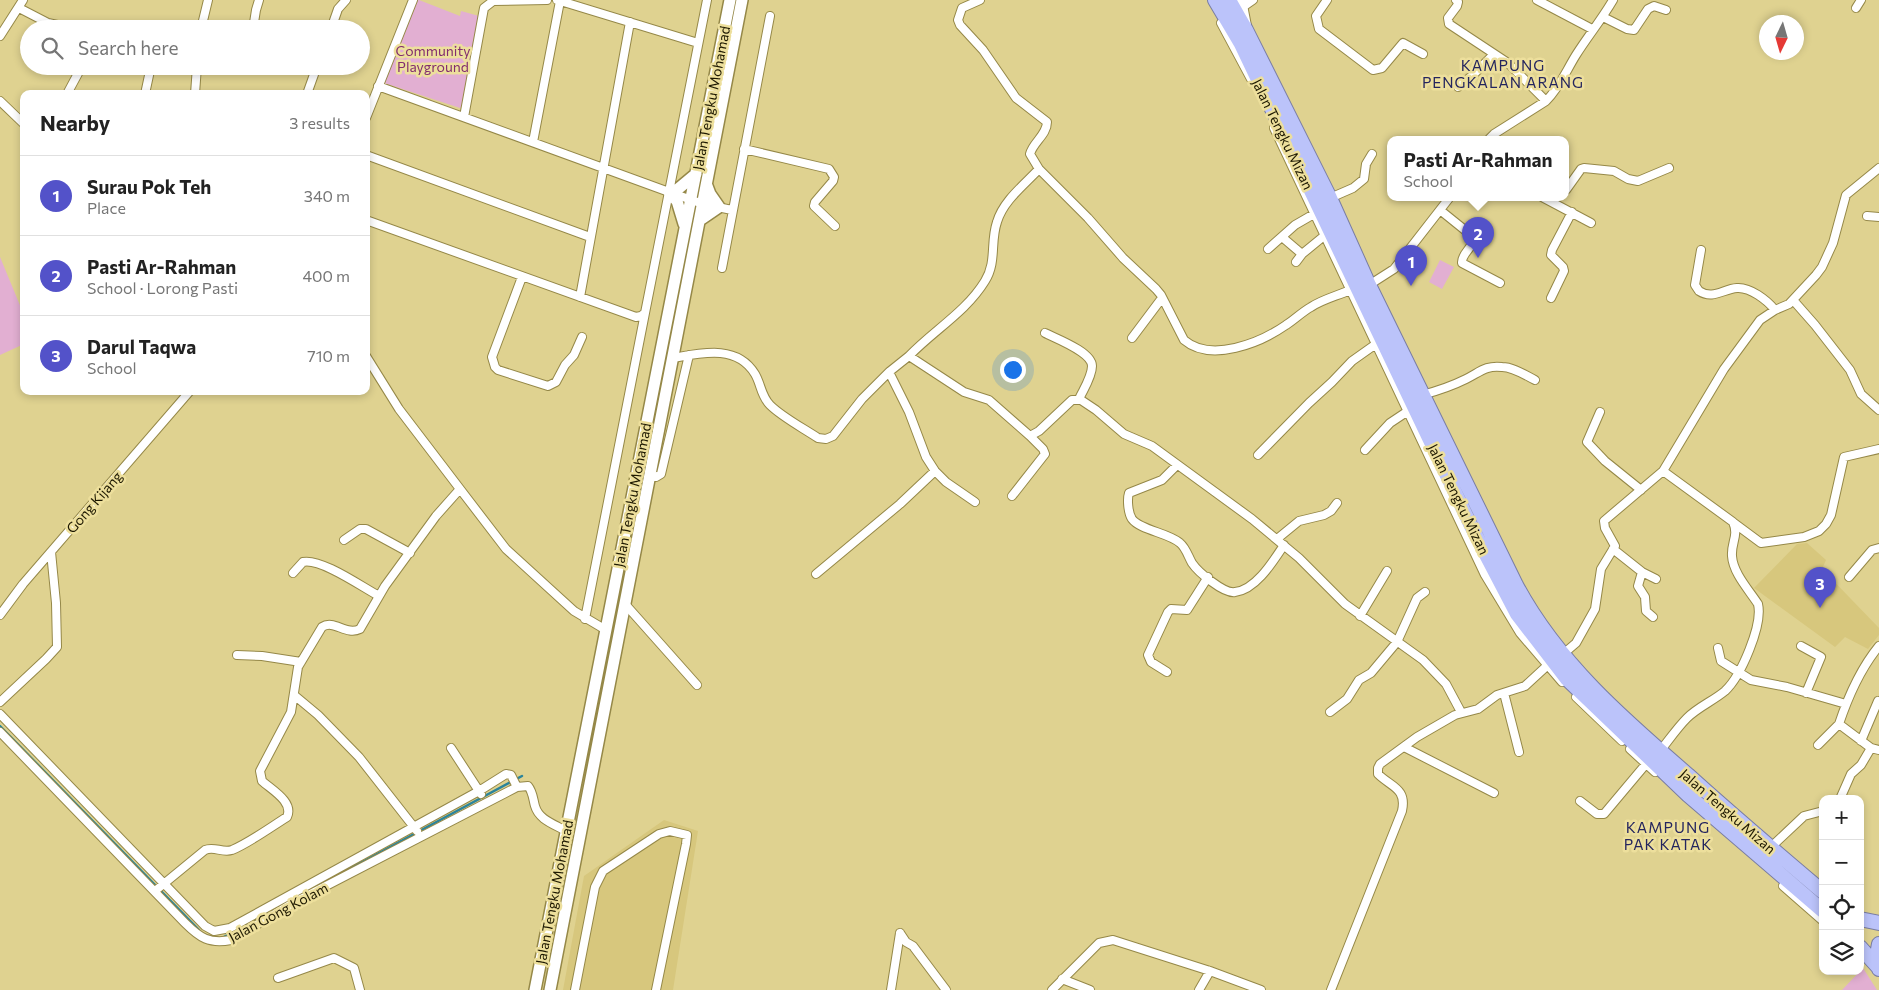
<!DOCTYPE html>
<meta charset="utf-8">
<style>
:root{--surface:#fff;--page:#f2f2f2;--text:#222;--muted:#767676;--line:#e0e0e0;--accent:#5352c9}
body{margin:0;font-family:Commissioner,sans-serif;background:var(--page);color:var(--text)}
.controls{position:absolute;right:15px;bottom:15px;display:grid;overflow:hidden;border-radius:10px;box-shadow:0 2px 8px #0003}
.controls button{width:45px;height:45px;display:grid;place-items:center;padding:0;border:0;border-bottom:1px solid var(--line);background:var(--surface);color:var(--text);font:25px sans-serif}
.compass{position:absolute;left:1759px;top:15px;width:45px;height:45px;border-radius:50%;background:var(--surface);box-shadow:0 2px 8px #0003;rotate:185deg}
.you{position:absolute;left:1012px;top:369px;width:18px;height:18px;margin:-12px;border:4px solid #fff;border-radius:50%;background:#1a73e8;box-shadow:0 0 0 8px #1a73e833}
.badge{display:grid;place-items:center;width:32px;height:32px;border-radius:50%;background:var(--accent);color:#fff;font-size:16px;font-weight:700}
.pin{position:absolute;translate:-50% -41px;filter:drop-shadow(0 1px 2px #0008)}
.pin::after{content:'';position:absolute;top:26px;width:18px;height:15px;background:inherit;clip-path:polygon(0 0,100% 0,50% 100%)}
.popup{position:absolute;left:1387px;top:136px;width:182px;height:65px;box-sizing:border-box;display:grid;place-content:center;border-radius:10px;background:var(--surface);filter:drop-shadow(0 1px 4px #0005);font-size:16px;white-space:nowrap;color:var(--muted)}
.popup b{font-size:19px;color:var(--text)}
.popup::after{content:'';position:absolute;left:50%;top:100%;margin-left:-10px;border:10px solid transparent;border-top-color:var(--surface)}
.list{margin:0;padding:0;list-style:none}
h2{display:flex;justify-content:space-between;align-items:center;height:65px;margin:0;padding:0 20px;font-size:21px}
h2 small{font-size:16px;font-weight:400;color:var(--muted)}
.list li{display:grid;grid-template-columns:32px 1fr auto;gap:15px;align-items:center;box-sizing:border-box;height:80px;padding:0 20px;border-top:1px solid var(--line)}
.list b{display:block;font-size:19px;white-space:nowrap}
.list p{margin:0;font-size:16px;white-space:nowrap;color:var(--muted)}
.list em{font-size:16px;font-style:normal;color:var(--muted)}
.icon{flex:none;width:28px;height:28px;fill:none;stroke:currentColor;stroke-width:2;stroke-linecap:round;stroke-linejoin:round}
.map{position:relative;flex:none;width:1879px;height:990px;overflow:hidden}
.search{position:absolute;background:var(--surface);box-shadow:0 2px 8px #0003;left:20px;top:20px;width:350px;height:55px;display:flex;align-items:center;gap:12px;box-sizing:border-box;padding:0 18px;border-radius:28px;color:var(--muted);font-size:19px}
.panel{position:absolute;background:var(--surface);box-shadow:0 2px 8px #0003;left:20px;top:90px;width:350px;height:305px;border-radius:10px}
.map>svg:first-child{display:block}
.built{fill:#d7c77d}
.green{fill:#e2afd2}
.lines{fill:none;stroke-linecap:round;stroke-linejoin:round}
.stream{stroke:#2b849b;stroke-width:2.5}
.minor-casing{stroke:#958848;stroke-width:10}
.tertiary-casing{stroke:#958848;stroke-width:12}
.secondary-casing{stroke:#958848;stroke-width:14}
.trunk-casing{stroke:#797da2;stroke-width:16}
.minor{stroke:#fff;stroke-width:8}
.tertiary{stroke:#fff;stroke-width:10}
.secondary{stroke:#fff;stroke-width:11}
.trunk{stroke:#bbc3fa;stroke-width:14}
.labels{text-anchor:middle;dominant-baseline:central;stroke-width:5;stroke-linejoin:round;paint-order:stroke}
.park-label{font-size:14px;fill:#822d6e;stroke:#eddf9c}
.street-label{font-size:14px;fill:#1d1800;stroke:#eddf9c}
.neighbourhood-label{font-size:15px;letter-spacing:1px;fill:#24255e;stroke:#eddf9c}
</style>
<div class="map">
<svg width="1879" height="990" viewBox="0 0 1879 990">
<rect width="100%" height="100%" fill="#dfd290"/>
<path class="built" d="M1807 543 1826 560 1822 569 1879 628V635L1868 649 1845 637 1835 647 1754 588 1797 544Z
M664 820 698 831 673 990H563L584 876Z"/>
<path class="green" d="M415 0H419L460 16 461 11 479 16 463 105 460 108 381 82Z
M0 257 24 315V344L0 355Z
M1440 260 1454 267 1442 289 1429 282Z
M1863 968 1877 990H1842Z"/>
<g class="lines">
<path class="stream" d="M0 726 199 930
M323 883 522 776
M222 938 281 906"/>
<g class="minor-casing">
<path id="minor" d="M557 0 698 43
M980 0 962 8 958 20 960 25 983 50 1016 98 1047 122C1047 135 1033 142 1030 154L1039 169 1088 218 1123 258 1156 289 1161 295 1184 340C1211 363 1260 343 1286 325 1294 320 1302 312 1311 307 1323 299 1337 296 1350 290
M1327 0 1316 16 1319 29 1373 70 1382 68 1403 43 1423 54
M1456 0 1458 2 1457 6 1448 18 1449 24 1508 63 1546 101
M1537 0 1592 29
M19 8 48 23 62 26
M1856 8 1861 0
M1240 9 1253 0
M1603 17 1627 29 1634 30 1648 9 1654 6 1666 10
M1221 23 1251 79
M201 29 208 0
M253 29 256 10 259 0
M331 29 338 9 346 0
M0 36 23 0
M378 86 669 192 703 204 732 210
M1458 87 1473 75 1494 54
M67 94 82 66
M145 94 151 66
M195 94 197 66
M307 94 317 66
M0 101 24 124
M464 117 484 8 493 1 547 0
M366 118 413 0
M1274 128 1485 575 1520 633 1562 682
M1489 139 1494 134 1546 101C1560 87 1566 71 1576 55 1588 36 1602 19 1613 0
M533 142 560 1
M744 149 829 169 834 177 833 181 815 202 814 206 835 226
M366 155 590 237
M1566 190 1581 169 1584 168 1614 171 1628 179 1638 181 1669 168
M1542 197 1591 223
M1330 198 1353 188 1364 179 1366 164 1372 154
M1440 210 1471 235C1477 247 1461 252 1462 263L1500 283
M1867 216 1879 217
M366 220 636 317 641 316 645 313 707 0
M1282 237 1302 254
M1268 249 1295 225 1314 214
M1701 250 1695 285 1699 291C1713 300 1723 289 1737 288 1750 287 1767 300 1775 310
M1296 262 1302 254 1324 236
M722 268 770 16
M522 277 492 357 495 367 498 370 548 386 556 382 565 365 574 355 582 337
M1369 285 1394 269 1450 197
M580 297 630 22
M1551 298 1564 271 1563 267 1551 255 1552 250 1572 212
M1793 300 1815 325 1850 370 1861 394 1879 410
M1045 333C1057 339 1092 352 1092 366 1092 377 1083 390 1079 399
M1132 338 1162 298
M366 356 399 409 460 489
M909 356C934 330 966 312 985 281 997 262 990 242 997 222 1003 201 1024 185 1039 169
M673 358C701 353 737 344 755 374 761 384 761 396 770 405 782 417 803 428 818 438L826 439 833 436 862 399 889 372
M1422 395C1437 391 1452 386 1466 379 1480 372 1486 365 1502 367 1513 367 1525 375 1535 380
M1600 412 1587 442 1605 461 1641 490
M1365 450 1390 423 1408 411
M1258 455 1309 403 1332 382 1352 361 1376 344
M1177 465 1162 480 1129 493C1127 499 1128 513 1132 519 1140 530 1169 533 1180 543 1186 548 1188 556 1192 563 1198 572 1224 594 1235 592 1256 590 1274 560 1284 545
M650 477H656L661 474 689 355
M1012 496 1045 454 1043 449 1030 436
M975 502 946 482 935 471 926 457 909 412 889 372 909 356 964 392 989 400 1030 436 1039 431 1072 400H1081L1096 410 1124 434 1152 446 1252 519 1299 558 1345 604 1423 660 1446 684 1461 712
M1734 523 1761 543 1804 537 1819 531 1826 524 1831 515 1844 457 1879 449
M1277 539 1299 521 1324 515 1331 511 1337 503
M344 540 360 529H366L410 553
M1613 549 1642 572 1656 579
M1642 572 1638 586 1645 597 1646 611 1653 617
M293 573 303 562C321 558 362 587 379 596
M816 574 900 504 935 471
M1849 577 1872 550 1879 548
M625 604 697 685
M0 615 23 584 190 391
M1360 616 1387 571
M585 619 645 313
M1801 646 1821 657 1806 693
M1879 646C1861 668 1848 697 1839 724L1871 748 1879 750
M1718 648 1721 661 1751 680 1787 687 1846 704
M237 655 262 656 301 662
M1562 655 1576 643 1595 609 1601 569 1615 546 1605 528 1604 521 1663 471 1724 369 1760 320 1775 310 1789 304 1816 275 1822 267 1833 243 1846 195 1879 168
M1167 672 1151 662 1148 655 1168 612 1171 609 1187 610 1208 577
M1504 693 1519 752
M294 695 318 715 359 757 417 831
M1576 697 1622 741
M0 702 46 659 57 647 56 603 51 552
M1330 712 1347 699 1359 680 1371 673 1397 642 1417 598 1425 592
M0 714 205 926 214 931 230 928 479 791 451 748
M0 732 185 923C200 938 209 944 231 940L295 902 517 787 528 786C533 792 533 799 535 806 539 820 554 824 566 831
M1861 741 1878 701
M1818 745 1839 724
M1404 747 1494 793
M1630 749 1655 772
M1660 751C1669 740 1677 728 1687 718 1698 707 1713 701 1725 691 1741 676 1763 625 1758 604 1749 590 1733 573 1732 556 1731 542 1739 536 1733 522L1663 471
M481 794 479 791 506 774 511 775 517 787
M1840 799 1851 774 1861 765 1871 748
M1580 801 1597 814H1604L1646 764
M1770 848 1804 816 1823 811
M1783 886 1823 921
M155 891 205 850C214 846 222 853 232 850 249 843 271 827 287 817 294 802 272 790 262 781L260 771 291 712 298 667 322 627C334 619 346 636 360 629L385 586 436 516 460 489 506 549 574 611 606 630
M900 933 906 942 913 946 946 990
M278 978 334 958 354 968 360 990
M1062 979 1090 990
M575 990 595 887 603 871 659 834 670 831 687 835 686 844 656 990
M891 990 900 933
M1052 990 1099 943 1113 940 1210 971 1261 990
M1199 990 1210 971
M1331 990 1402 811C1407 788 1391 787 1378 774V768L1380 764 1417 737 1455 715 1478 709 1497 695 1525 686 1550 663"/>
</g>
<g class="tertiary-casing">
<path id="tertiary" d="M1241 0 1246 26"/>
</g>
<g class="secondary-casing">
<path id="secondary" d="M700 220 719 207 710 194 707 186
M684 224 677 201 669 192 678 189 696 174
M535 990 730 0
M550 990 742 0"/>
</g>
<g class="trunk-casing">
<path id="trunk" d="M1215 0 1241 44 1471 526 1517 614 1567 679 1688 795 1823 911
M1229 0 1246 30 1330 198 1369 285 1516 585C1557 662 1623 719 1688 775 1732 815 1777 853 1823 892
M1860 919 1879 923
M1860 947 1878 967
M1879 969 1877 955 1879 944"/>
</g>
<use href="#minor" class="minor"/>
<use href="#tertiary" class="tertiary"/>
<use href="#secondary" class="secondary"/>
<use href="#trunk" class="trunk"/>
</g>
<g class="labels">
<g class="park-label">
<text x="433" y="50">Community<tspan x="433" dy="16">Playground</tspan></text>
</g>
<g class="street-label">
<text transform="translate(711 98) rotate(-79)">Jalan Tengku Mohamad</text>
<text transform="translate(1283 134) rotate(64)">Jalan Tengku Mizan</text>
<text transform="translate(632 495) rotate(-79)">Jalan Tengku Mohamad</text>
<text transform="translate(1459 499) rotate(64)">Jalan Tengku Mizan</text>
<text transform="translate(94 502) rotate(-49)">Gong Kijang</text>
<text transform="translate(1728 811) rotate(41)">Jalan Tengku Mizan</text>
<text transform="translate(554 892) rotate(-79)">Jalan Tengku Mohamad</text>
<text transform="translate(278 912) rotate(-28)">Jalan Gong Kolam</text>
</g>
<g class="neighbourhood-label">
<text x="1503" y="65">KAMPUNG<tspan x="1503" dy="17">PENGKALAN ARANG</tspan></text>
<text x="1668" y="827">KAMPUNG<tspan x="1668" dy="17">PAK KATAK</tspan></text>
</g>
</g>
</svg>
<div class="controls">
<button>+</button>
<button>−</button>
<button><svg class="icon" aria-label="locate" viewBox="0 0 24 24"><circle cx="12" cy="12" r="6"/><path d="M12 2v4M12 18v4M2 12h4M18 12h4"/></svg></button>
<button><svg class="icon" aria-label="layers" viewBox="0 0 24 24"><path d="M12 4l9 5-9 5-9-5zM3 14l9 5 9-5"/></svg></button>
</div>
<svg class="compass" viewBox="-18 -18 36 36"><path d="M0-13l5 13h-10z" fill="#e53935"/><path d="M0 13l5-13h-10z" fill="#767676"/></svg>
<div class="you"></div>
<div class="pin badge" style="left:1411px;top:286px">1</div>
<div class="pin badge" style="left:1478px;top:258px">2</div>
<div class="popup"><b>Pasti Ar-Rahman</b>School</div>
<div class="pin badge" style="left:1820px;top:608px">3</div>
<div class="search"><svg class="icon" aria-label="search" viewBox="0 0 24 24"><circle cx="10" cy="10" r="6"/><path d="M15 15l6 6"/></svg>Search here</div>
<section class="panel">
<h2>Nearby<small>3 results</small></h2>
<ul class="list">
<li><span class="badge">1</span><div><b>Surau Pok Teh</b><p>Place</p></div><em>340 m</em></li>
<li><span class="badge">2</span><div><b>Pasti Ar-Rahman</b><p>School · Lorong Pasti</p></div><em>400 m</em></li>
<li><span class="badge">3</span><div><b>Darul Taqwa</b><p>School</p></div><em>710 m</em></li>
</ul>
</section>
</div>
